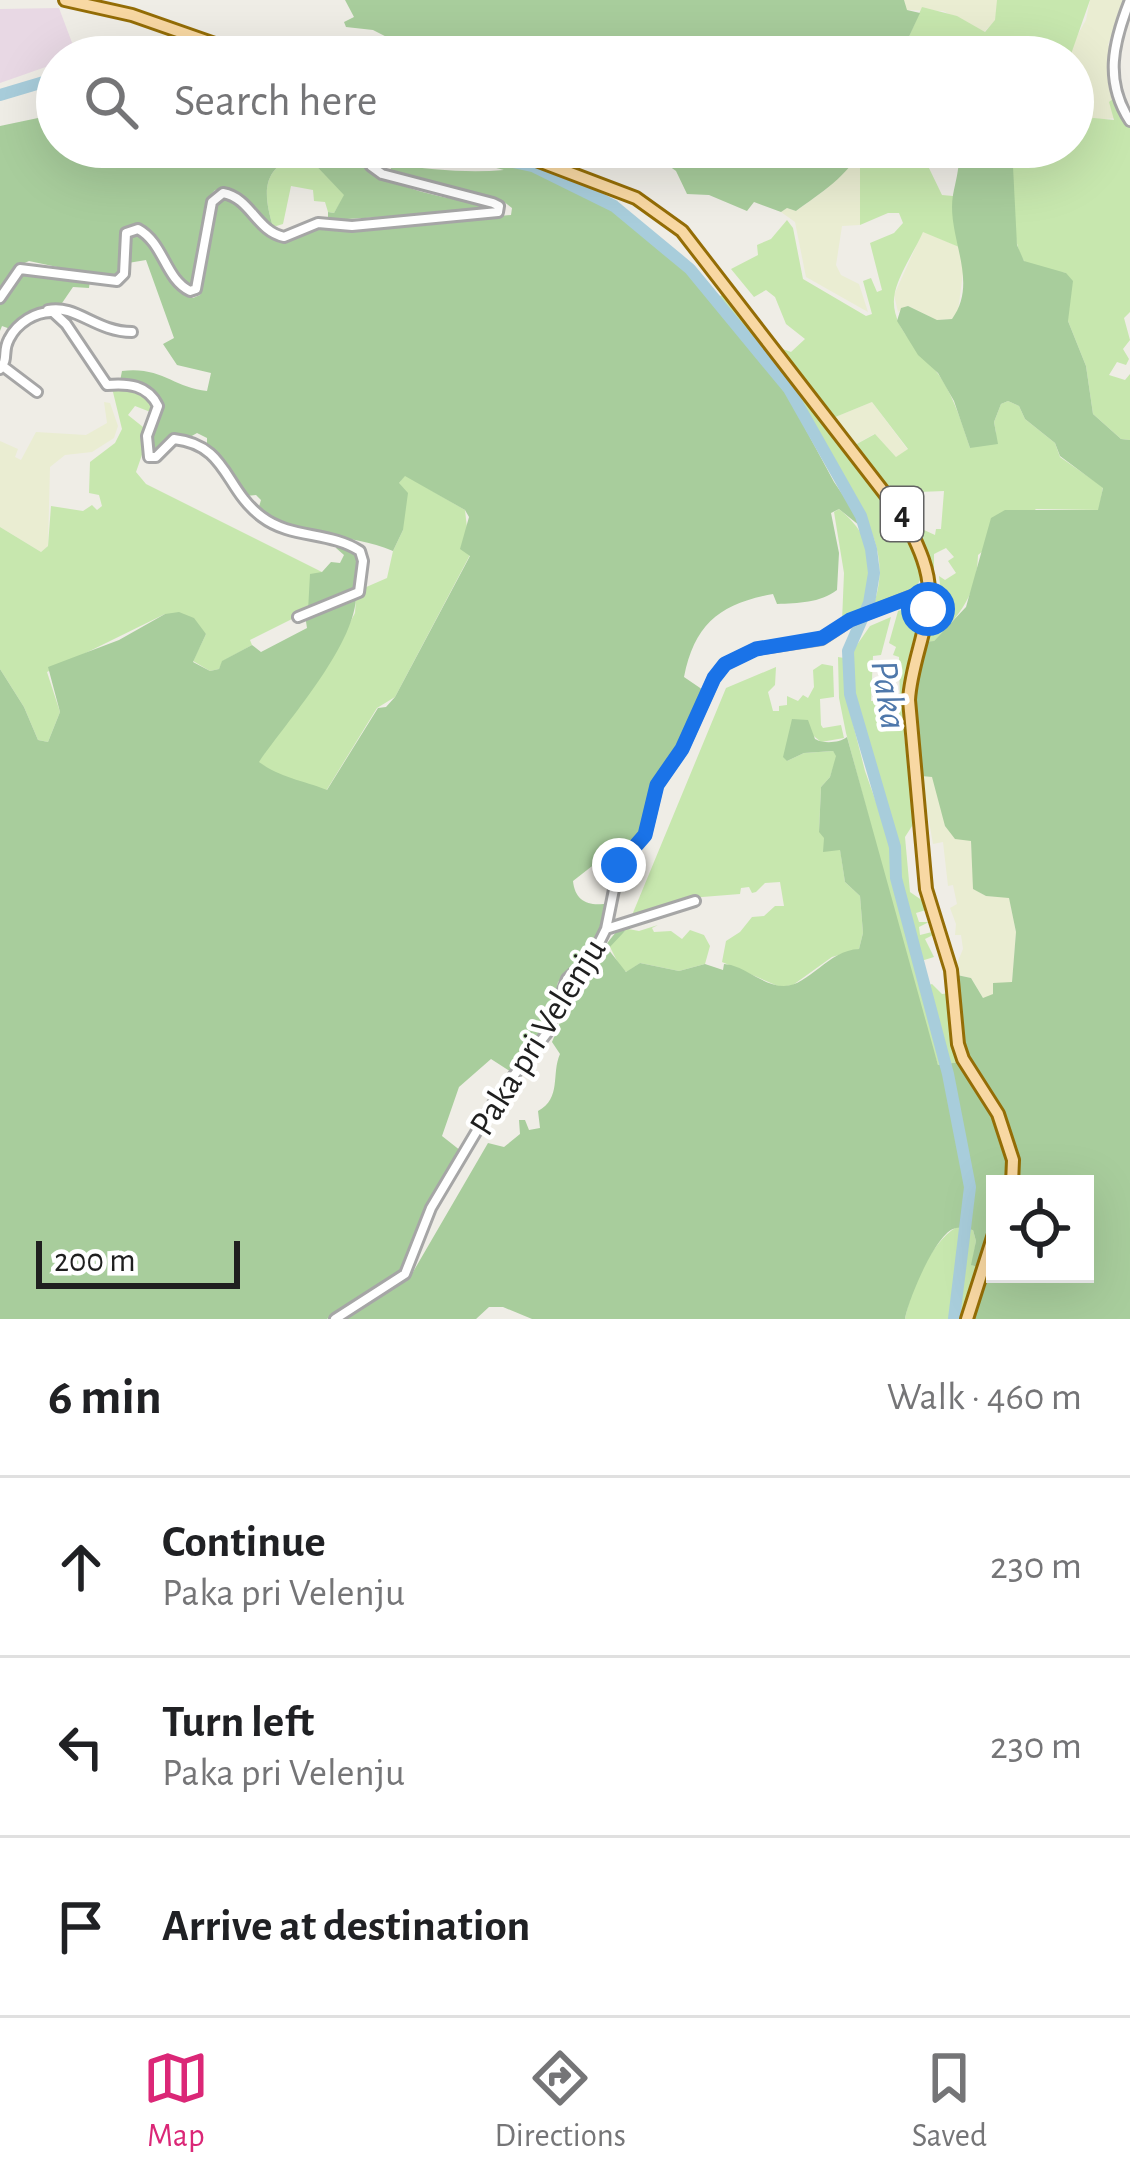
<!DOCTYPE html>
<meta charset="utf-8">
<style>
:root{--surface:#fff;--page:#f6f6f6;--text:#202124;--muted:#757577;--line:#e0e0e0;--accent:#db2777}
body{margin:0;font-family:"Alegreya Sans",sans-serif;background:var(--page);color:var(--text)}
.controls{position:absolute;right:36px;bottom:36px;display:grid;overflow:hidden;border-radius:0px;box-shadow:0 12px 48px #0002}
.controls button{width:108px;height:108px;display:grid;place-items:center;padding:0;border:0;border-bottom:3px solid var(--line);background:var(--surface);color:var(--text);font:60px sans-serif}
.scale{position:absolute;left:36px;bottom:30px;width:204px;box-sizing:border-box;padding-left:12px;border:6px solid #1f1f1f;border-top:0;font-size:33px;line-height:42px;white-space:nowrap;color:#1f1f1f;-webkit-text-stroke:9px #fff;paint-order:stroke}
.stop{position:absolute;width:36px;height:36px;margin:-27px;border:9px solid #1a73e8;border-radius:50%;background:#fff}
.stop.end{background:#1a73e8;border-color:#fff;box-shadow:0 3px 12px #0008}
.list{margin:0;padding:0;list-style:none}
h2{display:flex;justify-content:space-between;align-items:center;height:156px;margin:0;padding:0 48px;font-size:51px}
h2 small{font-size:39px;font-weight:400;color:var(--muted)}
.list li{display:grid;grid-template-columns:78px 1fr auto;gap:36px;align-items:center;box-sizing:border-box;height:180px;padding:0 48px;border-top:3px solid var(--line)}
.list b{display:block;font-size:45px;white-space:nowrap}
.list p{margin:0;font-size:39px;white-space:nowrap;color:var(--muted)}
.list em{font-size:39px;font-style:normal;color:var(--muted)}
.icon{flex:none;width:66px;height:66px;fill:none;stroke:currentColor;stroke-width:2;stroke-linecap:round;stroke-linejoin:round}
.map{position:relative;flex:none;width:1130px;height:1319px;overflow:hidden}
.search{position:absolute;background:var(--surface);box-shadow:0 12px 48px #0002;left:36px;right:36px;top:36px;height:132px;display:flex;align-items:center;gap:30px;box-sizing:border-box;padding:0 42px;border-radius:66px;color:var(--muted);font-size:45px}
.sheet{height:696px;background:var(--surface)}
nav{display:flex;justify-content:space-around;align-items:center;box-sizing:border-box;height:168px;border-top:3px solid var(--line);background:var(--surface);font-size:33px;color:var(--muted)}
nav a{display:grid;justify-items:center;gap:6px}
nav .on{color:var(--accent)}
.map>svg:first-child{display:block}
.industrial{fill:#e8d8e4}
.farmland{fill:#eaedd2}
.grass{fill:#c7e7ae}
.forest{fill:#a8cd9c}
.lines{fill:none;stroke-linecap:round;stroke-linejoin:round}
.river{stroke:#a8cddb;stroke-width:12}
.minor-casing{stroke:#a6a6a6;stroke-width:14}
.major-casing{stroke:#946d06;stroke-width:16}
.minor{stroke:#fff;stroke-width:8}
.major{stroke:#f8d8a3;stroke-width:10}
.route{stroke:#1a73e8;stroke-width:15}
.labels{text-anchor:middle;dominant-baseline:central;stroke-width:9;stroke-linejoin:round;paint-order:stroke}
.shield{fill:#fff;stroke:#626262;stroke-width:3}
.shield-label{font-size:33px;font-weight:bold;fill:#1f1f1f}
.street-label{font-size:36px;fill:#1f1f1f;stroke:#fff}
.water-label{font-size:39px;font-style:italic;fill:#4f78ab;stroke:#fff}
</style>
<div class="map">
<svg width="1130" height="1319" viewBox="0 0 1130 1319">
<rect width="100%" height="100%" fill="#efede6"/>
<path class="industrial" d="M59 8 77 56 57 57V63L0 83V9Z"/>
<path class="farmland" d="M904 0H997V10L995 21 984 32 943 11 906 10Z
M1090 0H1128L1116 35 1112 34 1108 45 1112 48 1109 67 1114 98 1110 102 1115 118 1075 122 1077 96 1069 50 1086 20Z
M862 147H867L860 161V225L842 226 836 265 841 275 859 284 868 312 806 277 795 222 781 212 787 208 796 211 825 190 858 157Z
M923 231 959 247 964 265 958 311 952 319 936 320 908 306 898 312 894 295Z
M104 402 110 403 118 426 114 438 92 452 65 455 50 467 48 546 41 552 0 527V441L18 449 15 457 21 460 36 432 86 435 107 423Z
M872 402 908 450 897 458 874 434 855 445 833 418Z
M921 776 932 777 971 841 974 889 986 896 1009 897 1016 932 1012 983H993V994L988 998H983L971 978 957 975 955 968 963 949 961 935H955L956 924 950 908 957 904 953 885 948 886 943 842 933 844Z"/>
<path class="grass" d="M997 0H1090L1070 57H894L906 43 922 7 957 16 985 32 995 20Z
M1073 72 1076 122 1094 118 1114 120 1109 102 1114 98 1130 124V312L1124 318 1130 340 1123 349 1129 359 1126 365 1117 362 1109 375 1125 380 1130 374V440L1121 439 1093 414 1086 366 1068 321 1066 273C1055 271 1037 271 1027 264 1008 248 1013 173 1012 147H1073Z
M867 147H899L912 156 918 147H936L928 166 942 195 953 196 959 247 923 232C915 250 900 272 895 292 887 328 924 352 941 378 955 400 962 424 970 448L996 433 994 422 1001 404 1008 401 1019 406 1025 419 1055 443 1060 457 1103 487 1099 510 1036 509 978 555C977 594 961 614 934 641L921 642 933 600 941 593 939 576 945 580 956 573 948 561 954 557 946 548 934 554V587L917 535 924 530 935 535 936 529H941L944 491 894 493 855 445 875 434 896 457 908 449 872 402 833 418 777 347 791 352 805 339 786 324 775 297 766 290 754 297 731 269 758 255 757 245 771 239 787 220 793 228 803 279 866 316 872 314 863 281 871 278 877 292 882 290 870 243 894 233 903 223 899 213H888L860 225V161Z
M305 154 345 195 334 213 328 212 325 202 314 201 313 190 291 186 283 224 273 227C262 190 262 165 305 154Z
M725 292 896 512 918 557 922 577 913 592 871 611C895 555 864 513 834 466 819 443 809 416 795 392 774 357 744 328 718 298Z
M112 388H136L156 404 153 413 135 406 128 415 143 427 144 449 136 472 146 484 322 572 312 587 308 611 250 640 252 645 223 661 219 669 210 671 193 661 206 634 165 614 47 672 60 712 48 742 38 740 24 707 0 669V527L41 552 48 546 51 506 83 511 92 505 97 510 102 506 99 495 89 493 90 462 115 443 122 429Z
M405 475 465 510 470 555 395 697 377 708 326 791 282 778 258 762 331 659 355 613 356 598 364 588 387 578 393 551 403 530 399 483Z
M839 509C879 542 871 568 861 614L842 621 844 573 834 512Z
M925 602 909 655 905 688 904 736 913 800 912 826 905 837 910 892 923 901 926 910 916 913 919 922H929L919 927 920 935 936 931 941 955 933 935 925 939 934 957 921 961 899 879 901 853 873 774 852 692V652L870 626 891 617 881 655 873 656 871 701H900L899 657 893 655 896 647 889 643 898 611Z
M838 657 844 658 849 708 865 771 892 847 891 872 912 952 925 986 932 984 942 994 950 993 960 1062 938 1065 924 1023 846 733 839 698Z
M822 664 833 666 834 697 820 699 821 725 823 728 841 725 844 738 821 742 793 719 787 761 804 753 833 751 837 756 830 777 821 787 819 831 840 849 845 882 860 896 863 933 859 949 832 957 793 985 780 987 722 962 726 941 740 932 752 917 764 916 775 906H784L780 882 765 883 756 892 752 893 749 887 741 888 740 894 702 897 630 920 726 688 776 667 775 685 768 692 773 711H779V706L787 705V696L798 701 803 695 808 698 814 687 813 670Z
M658 925 652 928 654 932 671 931 682 939 690 930 704 935 710 946 705 964 679 971 640 963 627 972 621 969 609 945 625 931 623 928 639 931Z
M957 1227 973 1230 976 1241 972 1265 978 1267 964 1319H905C910 1291 931 1241 957 1227Z"/>
<path class="forest" d="M345 0H904L907 10 920 13 906 43 894 57H414V51L373 30 346 27 344 22 354 17Z
M57 114V147H354C380 193 448 196 495 208L494 211 328 220V212L334 213 344 195 305 154C262 165 262 190 273 227L269 228C252 211 242 185 215 190L209 197 194 289C165 273 167 230 130 225L119 239 121 276 114 279 29 261 13 268 0 289V126Z
M643 147H862C850 175 819 194 796 211L787 208 781 212 754 202 747 211 709 195 687 194 676 171Z
M958 147H1012L1017 245 1024 261 1066 273 1073 281 1068 321 1086 366 1093 414 1121 439 1130 440V1319H971L995 1240V1274H1085V1184H1016V1158L960 1042 957 975 971 978 983 998 993 994V983L1012 982 1016 932 1009 898 986 896 973 889 971 841 955 839 945 826 932 777 921 776 913 697 921 642 934 641 966 607 991 518 1005 510H1098L1103 488 1060 456 1055 443 1025 419 1019 406 1008 401 1001 404 994 422 998 444 970 448 954 401 938 373 918 355 897 321 901 308 908 306 937 320 952 319C980 281 946 236 953 195 956 179 961 164 958 147Z
M464 156 532 169 582 190 611 207 686 268 784 389 834 482 862 523 860 526 839 509 831 513 839 553 837 590C820 603 798 603 777 604L773 594C720 604 695 623 684 677L706 692 676 752 650 789 642 830 619 855 606 850 596 863 573 881C575 902 590 907 609 903L594 948 558 982 550 1022 511 1072 491 1059 459 1087 442 1136 461 1151 422 1217 406 1267 327 1319H0V669L24 707 38 740 48 742 60 712 48 667 119 640 165 614 179 612 194 618 206 634 193 662 210 671 219 669 222 661 252 645 261 652 307 628 305 615 356 598C353 648 288 720 259 762 281 778 302 780 327 790L378 708 386 707 395 697 470 556 460 549 469 517 465 510 405 476 399 483 408 493 403 530 393 551C350 532 295 540 258 510L261 500 256 495 246 496 234 482 228 464 207 447V438L197 433 190 437 171 435 153 455 148 446 164 405C156 388 138 380 120 381L122 371C161 366 174 388 207 391L211 373 177 365 163 344 174 338 146 260 128 263 127 238 137 233 145 234 178 287 193 298 200 295C212 265 200 220 223 196 246 200 261 230 282 242L314 225 359 230 511 215 512 208 503 201 388 174 393 164C431 170 469 173 504 170L465 160Z
M21 271 90 280 89 288 73 287 60 306 36 310 13 330 2 326 0 331V299Z
M338 545 360 552 356 591 308 611 310 574 322 572 331 562 340 563 344 555 336 548Z
M792 719 808 720 815 739C824 744 839 743 847 737L938 1065 960 1062C985 1099 1011 1137 1008 1184H995V1219L978 1267 971 1265 976 1241 973 1230C967 1229 959 1226 953 1229 935 1236 908 1300 905 1319H532L503 1307H489L476 1319H341L413 1272 488 1143 504 1147 520 1134 519 1120H525L529 1130 540 1128 538 1111C562 1098 551 1074 560 1054L552 1042 577 981 616 932 623 928 625 931 608 949 626 972 640 963 679 971 705 964 723 970 724 964 731 965C749 970 765 986 784 986 809 986 828 950 859 949L863 933 860 896 845 882 840 850 823 852 824 838 819 832 821 787 830 777 836 756 833 751 804 753 787 761 783 757Z"/>
<g class="lines">
<path class="river" d="M0 95 57 78
M439 147 533 166 614 206 690 269 789 389 861 516 871 549 874 573 869 603 848 651 850 694 895 847 896 878 948 1074 970 1187 954 1319"/>
<g class="minor-casing">
<path id="minor" d="M1130 0C1113 43 1104 81 1130 121
M539 147 556 153
M0 298 20 269 117 281 124 274 126 233 138 229C164 243 165 279 190 291L196 289 212 202 223 193C251 198 256 231 284 237L318 223 352 226 498 212 499 206 493 203 382 174 371 166 357 147
M48 310C76 304 96 332 132 332
M4 367 37 392
M0 369C9 358 2 352 9 339 17 323 36 311 53 312L66 324 107 385C128 383 148 385 158 406L147 436 149 457H156L174 439C228 445 224 489 262 517 291 539 329 531 360 551L363 561 359 592 298 617
M606 929 695 901
M335 1319 405 1274 431 1208 497 1097 547 1033 567 979 593 955 606 929 619 865 645 835 657 785 682 749 714 678 725 664 756 649 822 639 851 620 929 589"/>
</g>
<g class="major-casing">
<path id="major" d="M65 0 132 15 252 57
M502 147 636 198 682 231 906 521C917 544 930 569 929 595 928 630 911 664 909 700L926 889 951 970 958 1044 963 1059 998 1114 1013 1160 1012 1184
M967 1319 995 1231"/>
</g>
<use href="#minor" class="minor"/>
<use href="#major" class="major"/>
</g>
<g class="lines">
<path class="route" d="M619 865 645 835 657 785 682 749 714 678 725 664 756 649 822 638 850 620 929 590 928 609"/>
</g>
<g class="labels">
<rect class="shield" x="881" y="487" width="42" height="54" rx="9"/>
<g class="shield-label">
<text x="902" y="514">4</text>
</g>
<g class="street-label">
<text transform="translate(538 1037) rotate(-58)">Paka pri Velenju</text>
</g>
<g class="water-label">
<text transform="translate(888 695) rotate(81)">Paka</text>
</g>
</g>
</svg>
<div class="controls">
<button><svg class="icon" aria-label="locate" viewBox="0 0 24 24"><circle cx="12" cy="12" r="6"/><path d="M12 2v4M12 18v4M2 12h4M18 12h4"/></svg></button>
</div>
<div class="scale">200 m</div>
<div class="stop" style="left:928px;top:609px"></div>
<div class="stop end" style="left:619px;top:865px"></div>
<div class="search"><svg class="icon" aria-label="search" viewBox="0 0 24 24"><circle cx="10" cy="10" r="6"/><path d="M15 15l6 6"/></svg>Search here</div>
</div>
<section class="sheet">
<h2>6 min<small>Walk · 460 m</small></h2>
<ul class="list">
<li><svg class="icon" aria-label="ahead" viewBox="0 0 24 24"><path d="M12 20V5M6 11l6-6 6 6"/></svg><div><b>Continue</b><p>Paka pri Velenju</p></div><em>230 m</em></li>
<li><svg class="icon" aria-label="left" viewBox="0 0 24 24"><path d="M17 20v-9H6M10 6l-5 5 5 5"/></svg><div><b>Turn left</b><p>Paka pri Velenju</p></div><em>230 m</em></li>
<li><svg class="icon" aria-label="arrive" viewBox="0 0 24 24"><path d="M6 21V4h12l-3 4 3 4H6"/></svg><div><b>Arrive at destination</b></div></li>
</ul>
</section>
<nav>
<a class="on"><svg class="icon" aria-label="map" viewBox="0 0 24 24"><path d="M3 6l6-2 6 2 6-2v14l-6 2-6-2-6 2zM9 4v14M15 6v14"/></svg>Map</a>
<a><svg class="icon" aria-label="directions" viewBox="0 0 24 24"><path d="M12 3l9 9-9 9-9-9zM9 14v-3h6M13 9l2 2-2 2"/></svg>Directions</a>
<a><svg class="icon" aria-label="saved" viewBox="0 0 24 24"><path d="M7 4h10v16l-5-4-5 4z"/></svg>Saved</a>
</nav>
